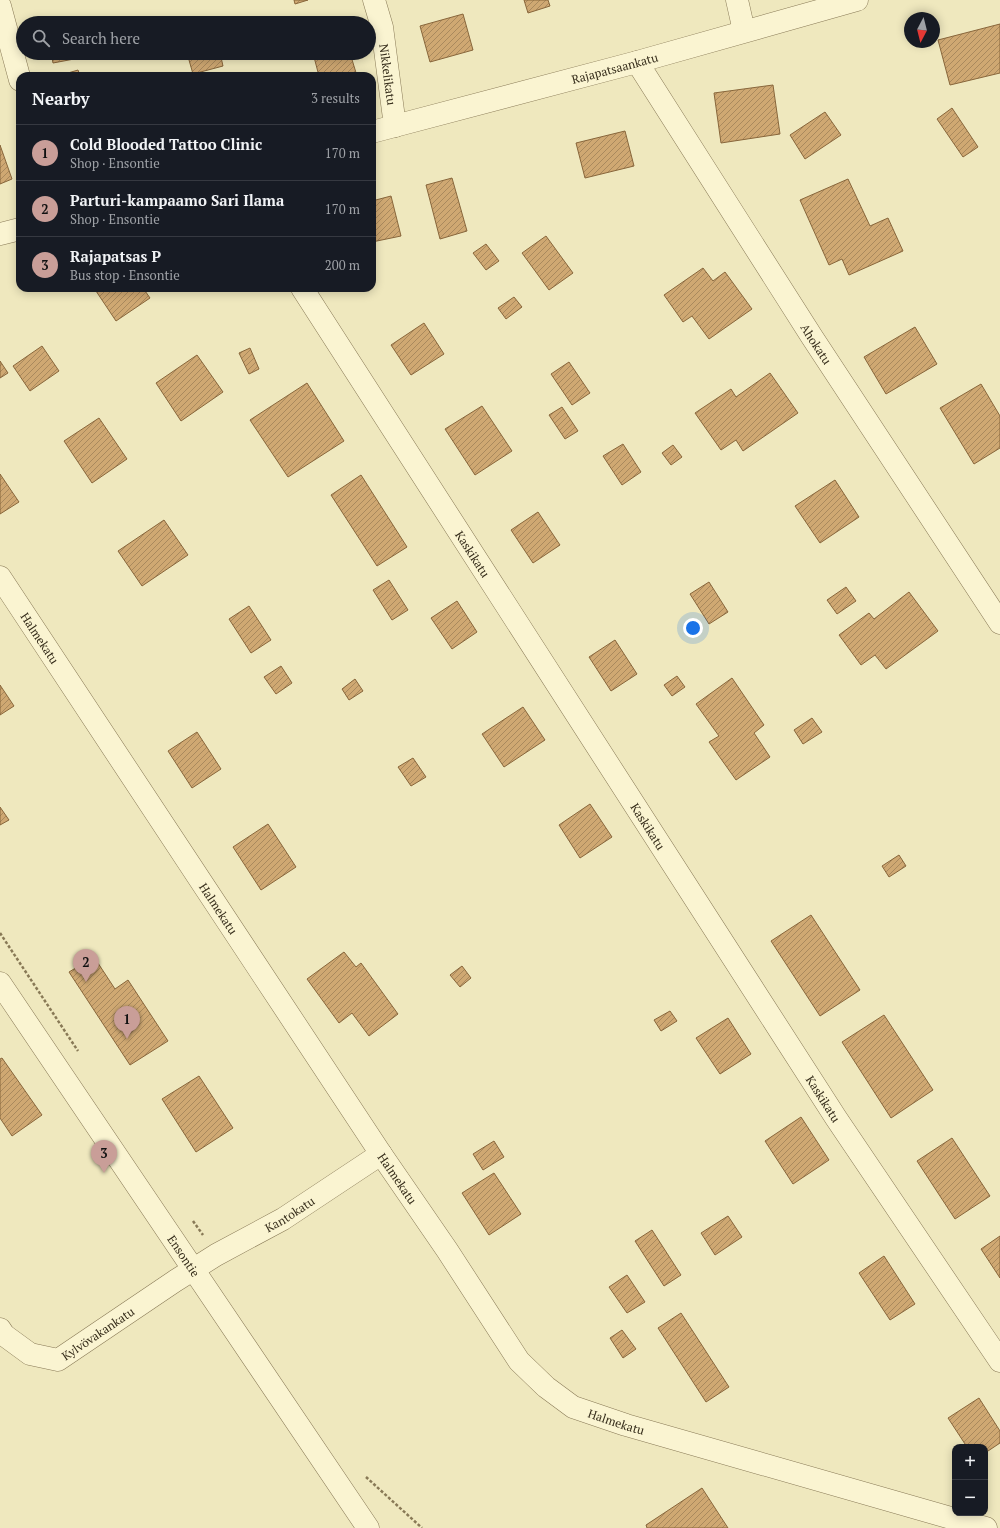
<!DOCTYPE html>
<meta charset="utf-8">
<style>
:root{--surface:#171b24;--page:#20242c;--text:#f1f3f6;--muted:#9ea1a6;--line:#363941;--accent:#c99e98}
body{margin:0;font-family:"PT Serif",serif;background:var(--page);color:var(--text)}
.controls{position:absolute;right:12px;bottom:12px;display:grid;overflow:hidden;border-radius:8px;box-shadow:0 2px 10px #0003}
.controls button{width:36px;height:36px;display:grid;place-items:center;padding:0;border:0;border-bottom:1px solid var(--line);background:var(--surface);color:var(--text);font:20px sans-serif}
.compass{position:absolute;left:904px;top:12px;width:36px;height:36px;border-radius:50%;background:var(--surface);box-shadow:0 2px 10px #0003;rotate:187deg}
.you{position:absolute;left:693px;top:628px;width:14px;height:14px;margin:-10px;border:3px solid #fff;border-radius:50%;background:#1a73e8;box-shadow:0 0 0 6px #1a73e833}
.badge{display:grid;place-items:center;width:26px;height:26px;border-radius:50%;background:var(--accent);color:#111;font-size:13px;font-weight:700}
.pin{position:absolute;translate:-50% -33px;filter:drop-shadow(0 1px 2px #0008)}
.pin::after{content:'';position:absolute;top:21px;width:14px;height:12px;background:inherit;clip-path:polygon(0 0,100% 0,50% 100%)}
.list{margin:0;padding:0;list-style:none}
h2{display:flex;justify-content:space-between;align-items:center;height:52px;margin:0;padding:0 16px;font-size:17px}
h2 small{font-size:13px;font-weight:400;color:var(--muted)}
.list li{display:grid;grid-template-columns:26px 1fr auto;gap:12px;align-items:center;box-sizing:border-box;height:56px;padding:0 16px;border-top:1px solid var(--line)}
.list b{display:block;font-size:15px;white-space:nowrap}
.list p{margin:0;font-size:13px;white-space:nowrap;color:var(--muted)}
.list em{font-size:13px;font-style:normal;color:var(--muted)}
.icon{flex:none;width:22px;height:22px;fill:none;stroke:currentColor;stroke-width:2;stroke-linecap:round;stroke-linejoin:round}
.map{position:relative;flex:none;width:1000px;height:1528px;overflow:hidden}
.search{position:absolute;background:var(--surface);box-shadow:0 2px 10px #0003;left:16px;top:16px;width:360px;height:44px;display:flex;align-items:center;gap:10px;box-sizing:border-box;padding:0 14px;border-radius:22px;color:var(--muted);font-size:15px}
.panel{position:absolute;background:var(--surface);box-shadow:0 2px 10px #0003;left:16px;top:72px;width:360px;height:220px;border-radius:12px}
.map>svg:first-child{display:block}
.building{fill:url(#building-hatch);stroke:#88663b}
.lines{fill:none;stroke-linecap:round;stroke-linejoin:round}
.minor-casing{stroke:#887956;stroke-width:23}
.path{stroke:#887956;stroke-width:2.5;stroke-dasharray:3 2;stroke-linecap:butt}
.minor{stroke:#faf4d1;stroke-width:22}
.labels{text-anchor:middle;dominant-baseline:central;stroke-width:3;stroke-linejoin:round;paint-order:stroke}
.street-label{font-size:12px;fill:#362d1b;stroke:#f6f1ce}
</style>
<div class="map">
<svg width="1000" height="1528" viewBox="0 0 1000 1528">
<defs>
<pattern id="building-hatch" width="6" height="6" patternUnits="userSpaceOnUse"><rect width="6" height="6" fill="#cfa872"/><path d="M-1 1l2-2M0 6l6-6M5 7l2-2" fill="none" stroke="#a9895d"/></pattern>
</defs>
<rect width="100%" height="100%" fill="#efe8be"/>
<path class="building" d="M294 0H308L295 4Z
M524 0H548L550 6 528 13Z
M463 14 473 50 430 62 420 26Z
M82 17 83 23H56Z
M1000 24V73L950 85 938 40Z
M51 53H90V56L53 63Z
M187 53H220L223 66 193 74Z
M327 53H350L357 76H319L314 57Z
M78 70 80 76H58Z
M773 85 780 134 721 143 714 93Z
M952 108 978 147 963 157 937 119Z
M825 112 841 135 805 159 790 135Z
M625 131 634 166 585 178 576 143Z
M0 145 12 179 0 184Z
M452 178 467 231 440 239 426 185Z
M848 179 870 226 888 218 903 251 849 275 842 259 829 265 800 200Z
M391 196 401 236 372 242V201Z
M546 236 573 273 549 290 522 253Z
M486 244 499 261 486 270 473 253Z
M703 268 713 281 725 272 752 309 709 339 692 316 683 322 664 295Z
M94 288H143L150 298 116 321Z
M514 297 522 307 506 319 498 308Z
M424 323 444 354 411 375 391 345Z
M915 327 937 364 886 394 864 357Z
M42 346 59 371 30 391 13 366Z
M250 348 259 369 249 374 239 353Z
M197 355 223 392 181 421 156 383Z
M0 361 8 373 0 378Z
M569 362 590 393 572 405 551 374Z
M770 373 798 413 743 451 736 440 721 450 695 413 731 389 736 397Z
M307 383 344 441 288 477 250 420Z
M981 384 1000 416V448L974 464 940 408Z
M482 406 512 451 475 475 445 429Z
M562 407 578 431 565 439 549 415Z
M99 418 127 459 92 483 64 441Z
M623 444 641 472 622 485 603 456Z
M673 445 682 457 671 465 662 453Z
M0 474 19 502 0 514Z
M361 475 407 547 377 566 331 495Z
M835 480 859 517 820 543 795 506Z
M538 512 560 545 533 563 511 530Z
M164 520 188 555 142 586 118 551Z
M389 580 408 610 392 620 373 590Z
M709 582 728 612 709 624 690 594Z
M846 587 856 601 837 614 827 600Z
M909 592 938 631 886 669 875 655 861 665 839 635 869 613 874 619Z
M457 601 477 632 452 649 431 618Z
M249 606 271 640 251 653 229 619Z
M615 640 637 674 611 691 589 657Z
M281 666 292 683 276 694 264 677Z
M677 676 685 687 672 696 664 685Z
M732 678 764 725 754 733 770 757 736 780 709 742 719 736 696 704Z
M355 679 363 691 349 700 342 689Z
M0 685 14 706 0 715Z
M523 707 545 740 504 767 482 734Z
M812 718 822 732 803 744 794 730Z
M197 732 221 769 192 788 168 751Z
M413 758 426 777 411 786 398 767Z
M590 804 612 837 580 858 559 825Z
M0 807 9 820 0 825Z
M268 824 296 867 261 890 233 847Z
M899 855 906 866 889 877 882 866Z
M811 915 860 990 820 1016 771 941Z
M344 952 356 967 361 963 398 1014 369 1036 352 1013 339 1023 307 979Z
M94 957 115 989 128 980 168 1041 130 1065 69 972Z
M462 966 471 978 460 987 450 975Z
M670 1011 677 1021 661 1031 654 1020Z
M884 1015 933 1090 891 1118 842 1042Z
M728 1018 751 1054 720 1074 696 1038Z
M2 1058 42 1115 12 1136 0 1118V1059Z
M199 1076 233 1128 196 1152 162 1099Z
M801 1117 829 1160 793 1184 765 1141Z
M952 1138 990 1196 955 1219 917 1161Z
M494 1141 504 1157 483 1170 473 1154Z
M494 1173 521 1214 489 1235 462 1193Z
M728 1216 742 1237 715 1255 701 1233Z
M652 1230 681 1275 664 1286 635 1241Z
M1000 1236V1278L981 1249Z
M884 1256 915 1304 890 1320 859 1273Z
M627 1275 645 1302 627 1313 609 1287Z
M681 1313 729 1387 706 1402 658 1328Z
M622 1330 636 1349 623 1358 610 1338Z
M979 1398 1000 1431V1443L985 1453V1447H967L948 1418Z
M702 1488 728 1528H647L646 1525Z"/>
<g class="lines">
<g class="minor-casing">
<g id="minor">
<path id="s1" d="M374 0 382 27 395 126"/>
<path d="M737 0 744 31"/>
<path d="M0 6 20 80"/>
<path id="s2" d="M637 62 812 337 1000 623"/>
<path id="s3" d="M372 132 637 62 857 0"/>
<path d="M0 234 20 229"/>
<path id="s4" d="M302 288 836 1118 1000 1361"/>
<path id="s5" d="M0 577 381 1154 447 1250 519 1361 546 1387 573 1407 626 1425 986 1528"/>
<path id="s6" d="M0 983 368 1528"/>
<path id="s7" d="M0 1329 4 1335 30 1354 58 1360 175 1281 216 1255 283 1219 381 1154"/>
</g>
</g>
<path class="path" d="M0 933 78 1051
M193 1221 203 1235
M366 1477 422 1528"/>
<use href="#minor" class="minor"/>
</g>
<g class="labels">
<g class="street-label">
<text stroke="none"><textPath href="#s3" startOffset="251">Rajapatsaankatu</textPath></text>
<text stroke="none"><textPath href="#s1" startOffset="76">Nikkelikatu</textPath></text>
<text stroke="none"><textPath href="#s2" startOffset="334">Ahokatu</textPath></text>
<text stroke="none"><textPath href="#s4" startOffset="316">Kaskikatu</textPath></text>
<text stroke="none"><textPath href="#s5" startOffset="73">Halmekatu</textPath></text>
<text stroke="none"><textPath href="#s4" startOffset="640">Kaskikatu</textPath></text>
<text stroke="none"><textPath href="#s5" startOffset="397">Halmekatu</textPath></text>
<text stroke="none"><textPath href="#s4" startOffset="964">Kaskikatu</textPath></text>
<text stroke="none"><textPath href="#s5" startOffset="721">Halmekatu</textPath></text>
<text stroke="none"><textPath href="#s7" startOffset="342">Kantokatu</textPath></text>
<text stroke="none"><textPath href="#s6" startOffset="329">Ensontie</textPath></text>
<text stroke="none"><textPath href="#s7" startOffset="116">Kylvövakankatu</textPath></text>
<text stroke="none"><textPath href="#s5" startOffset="1057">Halmekatu</textPath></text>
</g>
</g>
</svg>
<div class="controls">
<button>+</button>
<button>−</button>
</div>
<svg class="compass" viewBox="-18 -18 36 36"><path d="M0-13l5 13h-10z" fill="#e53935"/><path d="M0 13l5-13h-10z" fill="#9ea1a6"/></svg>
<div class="you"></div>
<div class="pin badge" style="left:127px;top:1039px">1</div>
<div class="pin badge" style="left:86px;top:982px">2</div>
<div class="pin badge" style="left:104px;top:1173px">3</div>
<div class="search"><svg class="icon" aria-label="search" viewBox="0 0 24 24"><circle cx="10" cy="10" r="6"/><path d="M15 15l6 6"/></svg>Search here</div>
<section class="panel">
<h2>Nearby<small>3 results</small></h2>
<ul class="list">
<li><span class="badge">1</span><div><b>Cold Blooded Tattoo Clinic</b><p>Shop · Ensontie</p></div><em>170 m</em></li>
<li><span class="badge">2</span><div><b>Parturi-kampaamo Sari Ilama</b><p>Shop · Ensontie</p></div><em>170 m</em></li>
<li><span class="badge">3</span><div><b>Rajapatsas P</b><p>Bus stop · Ensontie</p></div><em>200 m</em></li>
</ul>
</section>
</div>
